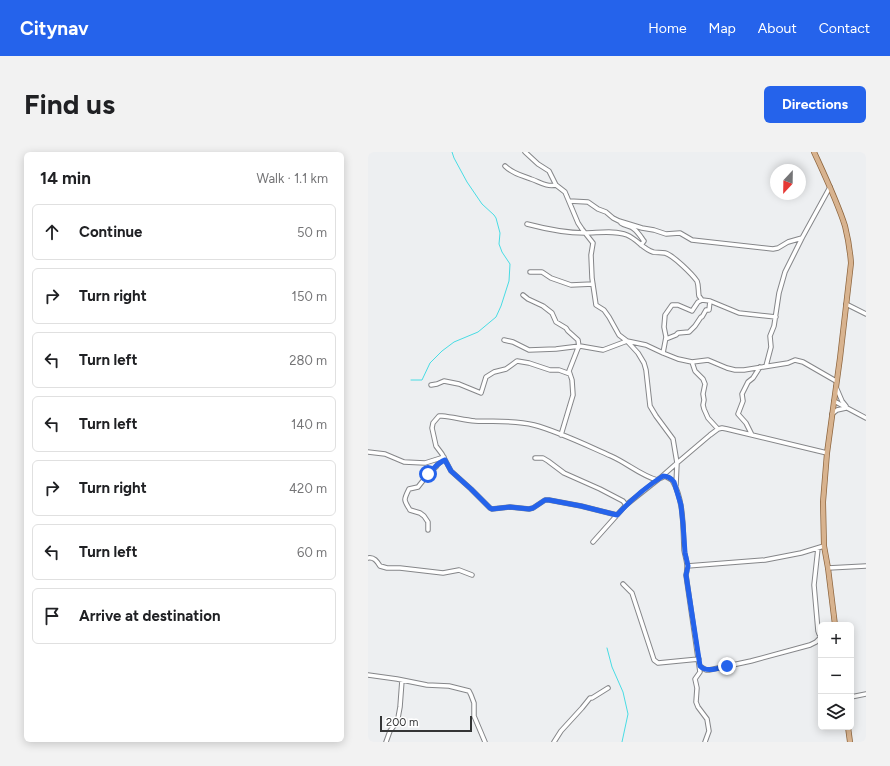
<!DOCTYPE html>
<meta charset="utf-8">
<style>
:root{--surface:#fff;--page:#f2f2f2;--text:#202124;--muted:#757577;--line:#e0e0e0;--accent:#2563eb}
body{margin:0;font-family:Figtree,sans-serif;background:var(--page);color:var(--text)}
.controls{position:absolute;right:12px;bottom:12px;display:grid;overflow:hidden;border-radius:6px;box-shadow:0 2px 10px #0003}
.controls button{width:36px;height:36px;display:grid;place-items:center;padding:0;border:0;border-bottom:1px solid var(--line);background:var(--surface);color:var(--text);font:20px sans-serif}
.compass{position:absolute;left:402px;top:12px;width:36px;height:36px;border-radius:50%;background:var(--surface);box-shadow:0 2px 10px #0003;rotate:202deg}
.scale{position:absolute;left:12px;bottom:10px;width:92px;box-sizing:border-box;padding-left:4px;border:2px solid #343536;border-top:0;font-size:11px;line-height:14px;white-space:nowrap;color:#343536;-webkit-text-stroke:3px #fff;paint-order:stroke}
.stop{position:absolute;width:12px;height:12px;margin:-9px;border:3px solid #2563eb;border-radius:50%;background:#fff}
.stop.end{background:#2563eb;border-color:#fff;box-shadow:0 1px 4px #0008}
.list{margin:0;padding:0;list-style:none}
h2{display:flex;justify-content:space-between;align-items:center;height:52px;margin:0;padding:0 16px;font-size:17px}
h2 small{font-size:13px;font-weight:400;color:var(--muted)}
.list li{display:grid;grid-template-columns:26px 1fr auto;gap:12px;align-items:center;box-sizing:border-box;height:56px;margin:0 8px 8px;padding:0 8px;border:1px solid var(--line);border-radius:6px}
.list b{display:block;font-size:15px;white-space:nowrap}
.list em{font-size:13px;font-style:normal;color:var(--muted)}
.icon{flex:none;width:22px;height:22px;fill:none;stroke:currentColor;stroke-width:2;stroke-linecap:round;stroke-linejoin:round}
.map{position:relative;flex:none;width:498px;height:590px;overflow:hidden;border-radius:6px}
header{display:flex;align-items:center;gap:24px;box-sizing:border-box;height:56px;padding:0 20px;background:var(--accent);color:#fff}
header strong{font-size:19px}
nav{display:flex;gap:22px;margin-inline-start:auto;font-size:14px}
.intro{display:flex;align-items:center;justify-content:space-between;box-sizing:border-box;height:96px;padding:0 24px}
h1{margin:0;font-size:28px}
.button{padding:10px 18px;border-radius:6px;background:var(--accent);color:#fff;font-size:14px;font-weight:700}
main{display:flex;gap:24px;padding:0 24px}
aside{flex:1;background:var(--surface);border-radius:6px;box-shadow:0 2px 10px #0003}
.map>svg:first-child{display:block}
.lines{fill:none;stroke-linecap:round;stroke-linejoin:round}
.stream{stroke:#48dce4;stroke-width:1}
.minor-casing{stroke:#858689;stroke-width:5.5}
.major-casing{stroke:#8e663f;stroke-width:6}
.minor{stroke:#fff;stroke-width:3.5}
.major{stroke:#d8b38f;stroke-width:4.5}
.route{stroke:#2563eb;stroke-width:5}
</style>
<header>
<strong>Citynav</strong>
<nav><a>Home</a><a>Map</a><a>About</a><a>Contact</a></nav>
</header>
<div class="intro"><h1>Find us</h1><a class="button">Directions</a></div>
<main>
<aside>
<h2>14 min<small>Walk · 1.1 km</small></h2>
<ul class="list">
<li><svg class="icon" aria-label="ahead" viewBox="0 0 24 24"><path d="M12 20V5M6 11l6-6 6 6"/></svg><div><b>Continue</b></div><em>50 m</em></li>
<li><svg class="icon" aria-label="right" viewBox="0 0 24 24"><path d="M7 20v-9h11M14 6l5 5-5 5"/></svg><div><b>Turn right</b></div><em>150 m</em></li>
<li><svg class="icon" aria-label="left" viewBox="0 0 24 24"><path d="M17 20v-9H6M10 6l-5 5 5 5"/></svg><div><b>Turn left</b></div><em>280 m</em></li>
<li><svg class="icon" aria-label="left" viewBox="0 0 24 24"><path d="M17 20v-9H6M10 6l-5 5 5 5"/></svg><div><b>Turn left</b></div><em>140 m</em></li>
<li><svg class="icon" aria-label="right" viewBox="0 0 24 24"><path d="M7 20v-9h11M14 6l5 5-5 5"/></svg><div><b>Turn right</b></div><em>420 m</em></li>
<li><svg class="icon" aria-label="left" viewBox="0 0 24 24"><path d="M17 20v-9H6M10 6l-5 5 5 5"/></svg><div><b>Turn left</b></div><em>60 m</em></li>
<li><svg class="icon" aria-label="arrive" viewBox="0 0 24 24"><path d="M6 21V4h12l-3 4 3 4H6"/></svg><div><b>Arrive at destination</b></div></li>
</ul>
</aside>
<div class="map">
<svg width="498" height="590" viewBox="0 0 498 590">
<rect width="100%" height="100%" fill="#edeff1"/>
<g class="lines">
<path class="stream" d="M43 228H54L62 211 74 199 86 190 110 180 128 165 133 154 141 129 142 112 134 100 131 92 132 81 128 66 126 63 114 52 99 30 86 6 84 0
M239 496 244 515 255 540 260 562 254 590"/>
<g class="minor-casing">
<path id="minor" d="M157 0 170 12 181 19 188 33 197 40 210 71 214 77 225 91 223 103 224 126 228 153 236 158 241 165 251 183 259 189 270 201 276 211 278 218 282 254 288 264 305 287 309 311 292 326 258 353 225 390
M137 14C145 22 153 23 163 27 172 30 178 35 188 33
M201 49 220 50 230 57 238 60 245 66 251 69 274 76 286 78 298 82 312 81 324 88 405 97 410 96 420 90 434 86
M253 71C257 74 263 74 266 77 270 80 273 85 276 89L273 93
M159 72C178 77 197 81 217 81 230 81 247 78 259 83 269 87 275 97 285 100 288 101 293 100 297 101 305 103 324 122 329 129 331 134 330 139 331 144L334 148 342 149 371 161 408 165
M162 120H174L183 126 203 133 225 132
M155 143 160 147 175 154 184 161 188 170 198 176 200 179 210 188 211 195 210 196 201 219 204 228 205 243 193 283
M478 152 498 162
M298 187 308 183 310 181 321 180 327 174 333 165H334L338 158H341L342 149
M136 188 145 190 161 198 188 197 212 194 235 198 259 189 278 193 295 201 310 207 324 210 340 208 359 216 367 218H376L420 211 427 208 435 210 468 229
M295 201 298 185 296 175 297 163 304 153H310L324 159 330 150 334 148
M324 210 327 219 335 227 337 232 335 242 336 248 335 253 336 257 340 266 350 277
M398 214 403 195 402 184 406 174 411 141 417 120 434 86 462 35
M63 233 69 232 76 229 91 232 113 241 118 225 126 220 138 217 149 209 161 211 182 218H191L202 222
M468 235 474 249 478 254
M466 249 498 266
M464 262 469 258 478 256
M384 283 378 271 370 262 375 249 374 242 380 230 385 226 392 215
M0 300 17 302 36 310 57 311 76 305
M167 306H175L180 309 196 321 232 337 255 349 258 353
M293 326 297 324 304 328C316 347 315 376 316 398 317 404 319 409 319 414 319 417 319 420 318 423L332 520 327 527 329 536 328 550 330 555 339 567 341 579 337 590
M308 333 309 311 342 283 350 277 354 276 359 277 459 301
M249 363 213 354 181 348H177L165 356 161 357 142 355 124 357 122 356 103 337 83 319 74 302 68 294 64 276 65 271 71 264H74C85 265 96 268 107 269 127 270 147 268 166 273 192 280 218 293 243 304 259 311 272 323 289 328
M60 378V370L56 364 52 361 42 358C36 348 35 349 41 337L50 335 61 321 68 315 70 312 74 309 77 308
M450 396 446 433 450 479 451 482 453 483
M0 406C6 405 9 409 12 414L19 416H32L75 421 91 418 104 423
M319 414 397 408 433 401 456 394
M460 416 498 414
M255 432 264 441 286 508 290 511 331 507
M332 514 338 518H341L383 509 442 493 448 490 453 485
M0 523 29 527 59 533 81 534 101 539 103 543 106 551V564L117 590
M483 545 498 542
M18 590 22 579 28 571 30 566 32 555 34 528
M186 590 193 579 214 556 222 546H224L240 536"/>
</g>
<g class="major-casing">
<path id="major" d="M446 0C457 24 469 49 477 74 480 86 482 98 483 111L472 206 459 301 455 350 456 394 460 416 467 473
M480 575 482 590"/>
</g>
<use href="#minor" class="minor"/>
<use href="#major" class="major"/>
</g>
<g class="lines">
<path class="route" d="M60 322C65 318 70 310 77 308L83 319 103 337 122 356 124 357 142 355 161 357 165 356 177 348H181L213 354 249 363C261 350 279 334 295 324 300 324 303 326 306 330L313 353 315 372 317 401 320 414 318 423 332 514C339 521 350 516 359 514"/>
</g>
</svg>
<div class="controls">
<button>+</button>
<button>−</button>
<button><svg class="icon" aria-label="layers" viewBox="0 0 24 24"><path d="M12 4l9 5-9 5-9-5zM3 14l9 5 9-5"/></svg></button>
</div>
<svg class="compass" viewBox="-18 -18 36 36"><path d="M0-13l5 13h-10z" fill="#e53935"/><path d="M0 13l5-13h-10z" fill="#757577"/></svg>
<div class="scale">200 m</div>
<div class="stop" style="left:60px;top:322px"></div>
<div class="stop end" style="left:359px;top:514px"></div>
</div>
</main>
